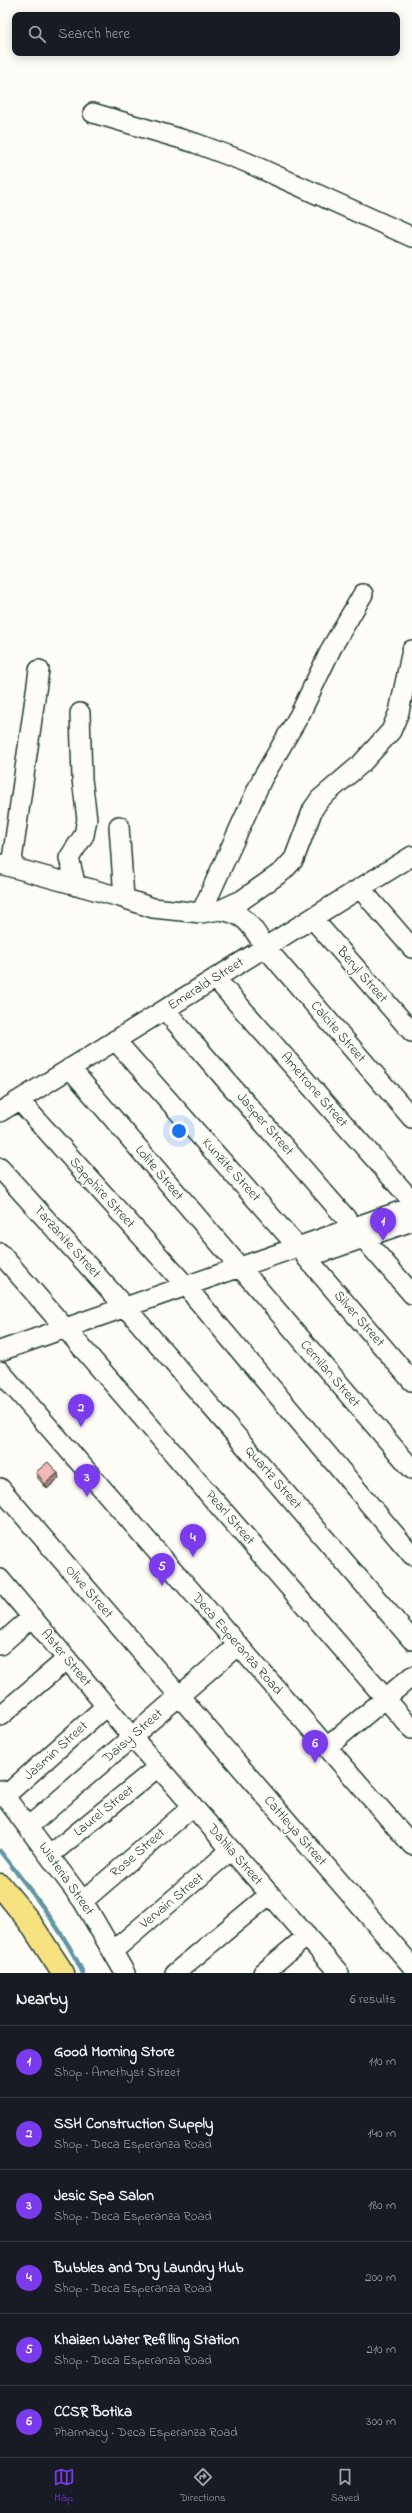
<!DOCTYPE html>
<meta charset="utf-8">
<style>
:root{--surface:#171b24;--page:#242831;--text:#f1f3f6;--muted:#9ea1a6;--line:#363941;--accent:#7c3aed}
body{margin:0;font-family:"Indie Flower",sans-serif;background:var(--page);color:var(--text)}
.you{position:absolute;left:179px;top:1131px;width:14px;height:14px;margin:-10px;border:3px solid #fff;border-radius:50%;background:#1a73e8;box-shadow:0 0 0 6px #1a73e833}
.badge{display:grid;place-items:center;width:26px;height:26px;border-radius:50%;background:var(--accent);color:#fff;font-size:13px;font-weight:700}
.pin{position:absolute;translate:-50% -33px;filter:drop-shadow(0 1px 2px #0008)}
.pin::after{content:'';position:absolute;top:21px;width:14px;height:12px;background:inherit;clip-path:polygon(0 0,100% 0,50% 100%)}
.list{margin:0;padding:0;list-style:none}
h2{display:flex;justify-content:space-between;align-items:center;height:52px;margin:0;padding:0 16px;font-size:17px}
h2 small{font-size:13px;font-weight:400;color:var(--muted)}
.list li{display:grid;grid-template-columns:26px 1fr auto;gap:12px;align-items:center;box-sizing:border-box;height:72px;padding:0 16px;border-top:1px solid var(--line)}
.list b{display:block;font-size:15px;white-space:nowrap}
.list p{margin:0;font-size:13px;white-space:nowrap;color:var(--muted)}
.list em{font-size:13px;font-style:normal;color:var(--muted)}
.icon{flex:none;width:22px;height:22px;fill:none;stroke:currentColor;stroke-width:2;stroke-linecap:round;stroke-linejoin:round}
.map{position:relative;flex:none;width:412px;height:1973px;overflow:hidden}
.search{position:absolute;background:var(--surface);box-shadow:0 2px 10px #0003;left:12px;right:12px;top:12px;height:44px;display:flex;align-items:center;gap:10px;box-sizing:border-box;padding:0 14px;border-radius:8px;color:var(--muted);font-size:15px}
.sheet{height:484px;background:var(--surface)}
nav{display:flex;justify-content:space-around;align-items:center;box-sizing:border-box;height:56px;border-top:1px solid var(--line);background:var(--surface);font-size:11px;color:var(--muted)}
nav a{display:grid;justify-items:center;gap:2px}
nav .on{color:var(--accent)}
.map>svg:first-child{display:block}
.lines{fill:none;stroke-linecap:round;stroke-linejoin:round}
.stream{stroke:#5e96a1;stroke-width:4.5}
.minor-casing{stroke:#1f3d34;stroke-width:22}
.major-casing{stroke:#1f3d34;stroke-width:25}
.minor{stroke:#fdfcf7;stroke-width:19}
.major{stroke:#f7e281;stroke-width:22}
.wall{fill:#d29e9d;stroke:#1f3d34}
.shaded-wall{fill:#ab817f;stroke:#1f3d34}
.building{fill:#f4b8b6;stroke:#1f3d34}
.labels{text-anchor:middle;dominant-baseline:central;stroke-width:3.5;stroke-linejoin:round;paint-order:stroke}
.street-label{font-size:14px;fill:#1f3d34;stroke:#fdfcf7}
</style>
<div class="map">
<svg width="412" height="1973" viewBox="0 0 412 1973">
<rect width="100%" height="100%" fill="#fdfcf7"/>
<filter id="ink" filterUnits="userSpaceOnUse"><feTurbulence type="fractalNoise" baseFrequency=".025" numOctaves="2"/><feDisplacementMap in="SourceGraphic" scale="8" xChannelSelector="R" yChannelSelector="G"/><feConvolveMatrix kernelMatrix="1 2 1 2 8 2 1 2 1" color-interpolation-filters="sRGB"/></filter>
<g filter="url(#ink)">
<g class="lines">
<path class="stream" d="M0 1851C30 1890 62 1928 83 1973"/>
<g class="minor-casing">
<path id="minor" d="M93 113 195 143 246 162 412 237
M119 826 124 898
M0 864 120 897 153 908 201 913 220 910 242 900 283 871 294 859 313 809 320 799 361 764 391 731 399 712 412 650
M11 867 39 670
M76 886 69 858 84 835 87 819 82 779 80 713
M360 888 412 948
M220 910C247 914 251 926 265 947L412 1118
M201 913 262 779 300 714 332 647 363 594
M312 918 412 1032
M215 978 412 1201
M165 1010 412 1294
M115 1040 298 1247
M70 1068 412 1469
M19 1100 186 1286
M0 1112 412 856
M0 1168 134 1317 412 1640
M323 1252 412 1221
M0 1253 412 1729
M306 1257 412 1381
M194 1296 412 1555
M0 1351 412 1207
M0 1371 412 1845
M0 1488 412 1966
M0 1579 132 1737 339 1973
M0 1645 32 1617
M0 1716 67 1659
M327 1747 412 1676
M0 1790 83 1901 125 1973
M5 1796 106 1706
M28 1827 238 1645
M50 1855 158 1767
M83 1901 193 1806
M113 1951 231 1850
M175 1973 270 1894
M263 1973 307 1936"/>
</g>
<g class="major-casing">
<path id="major" d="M0 1885 29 1921 63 1973"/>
</g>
<use href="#minor" class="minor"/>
<use href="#major" class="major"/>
</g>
<path class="wall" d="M36 1472 59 1478 47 1489 37 1477Z"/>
<path class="shaded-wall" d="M58 1473 59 1478 47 1489 45 1484Z"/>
<path class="building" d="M48 1462 58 1473 45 1484 36 1472Z"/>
</g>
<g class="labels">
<g class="street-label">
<text transform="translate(362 975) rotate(49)">Beryl Street</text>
<text transform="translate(206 984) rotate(-32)">Emerald Street</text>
<text transform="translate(338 1032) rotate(49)">Calcite Street</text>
<text transform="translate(314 1090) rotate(49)">Ametrone Street</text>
<text transform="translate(265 1124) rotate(49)">Jasper Street</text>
<text transform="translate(231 1170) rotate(48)">Kunzite Street</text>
<text transform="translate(159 1173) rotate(50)">Lolite Street</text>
<text transform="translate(102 1193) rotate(48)">Sapphire Street</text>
<text transform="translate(67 1242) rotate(48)">Tarzanite Street</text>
<text transform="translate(359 1319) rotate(49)">Silver Street</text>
<text transform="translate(330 1374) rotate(49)">Cernilan Street</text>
<text transform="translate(273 1478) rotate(49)">Quartz Street</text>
<text transform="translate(230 1518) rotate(49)">Pearl Street</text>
<text transform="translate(89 1592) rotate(49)">Olive Street</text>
<text transform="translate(237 1644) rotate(49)">Deca Esperanza Road</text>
<text transform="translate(66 1658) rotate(50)">Aster Street</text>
<text transform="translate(133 1736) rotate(-41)">Daisy Street</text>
<text transform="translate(56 1751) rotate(-42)">Jasmin Street</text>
<text transform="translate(104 1811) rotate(-39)">Laurel Street</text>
<text transform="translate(295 1831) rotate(49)">Cattleya Street</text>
<text transform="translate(138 1853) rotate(-41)">Rose Street</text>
<text transform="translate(235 1855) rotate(49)">Dahlia Street</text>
<text transform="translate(66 1879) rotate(55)">Wisteria Street</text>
<text transform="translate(172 1901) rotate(-40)">Vervain Street</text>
</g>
</g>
</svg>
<div class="you"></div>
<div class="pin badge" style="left:383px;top:1241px">1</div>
<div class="pin badge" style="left:81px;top:1427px">2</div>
<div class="pin badge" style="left:87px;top:1497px">3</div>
<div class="pin badge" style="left:193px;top:1557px">4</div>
<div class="pin badge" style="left:162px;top:1586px">5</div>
<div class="pin badge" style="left:315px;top:1763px">6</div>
<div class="search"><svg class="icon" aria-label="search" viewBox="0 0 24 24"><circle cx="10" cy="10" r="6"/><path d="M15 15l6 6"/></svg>Search here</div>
</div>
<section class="sheet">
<h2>Nearby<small>6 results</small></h2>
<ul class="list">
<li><span class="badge">1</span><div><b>Good Morning Store</b><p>Shop · Amethyst Street</p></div><em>110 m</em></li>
<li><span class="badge">2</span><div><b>SSH Construction Supply</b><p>Shop · Deca Esperanza Road</p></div><em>140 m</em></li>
<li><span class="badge">3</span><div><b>Jesic Spa Salon</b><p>Shop · Deca Esperanza Road</p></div><em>180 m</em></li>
<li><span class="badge">4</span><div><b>Bubbles and Dry Laundry Hub</b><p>Shop · Deca Esperanza Road</p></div><em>200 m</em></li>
<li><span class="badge">5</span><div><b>Khaizen Water Refilling Station</b><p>Shop · Deca Esperanza Road</p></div><em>210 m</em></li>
<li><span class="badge">6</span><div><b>CCSR Botika</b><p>Pharmacy · Deca Esperanza Road</p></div><em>300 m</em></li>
</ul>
</section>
<nav>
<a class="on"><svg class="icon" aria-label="map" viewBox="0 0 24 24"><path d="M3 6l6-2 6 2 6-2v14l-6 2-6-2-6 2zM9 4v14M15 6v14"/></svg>Map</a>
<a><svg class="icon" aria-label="directions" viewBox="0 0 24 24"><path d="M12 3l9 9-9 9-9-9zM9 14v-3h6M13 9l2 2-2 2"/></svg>Directions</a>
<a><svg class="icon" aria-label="saved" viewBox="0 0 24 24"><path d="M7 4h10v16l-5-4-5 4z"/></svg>Saved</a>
</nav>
